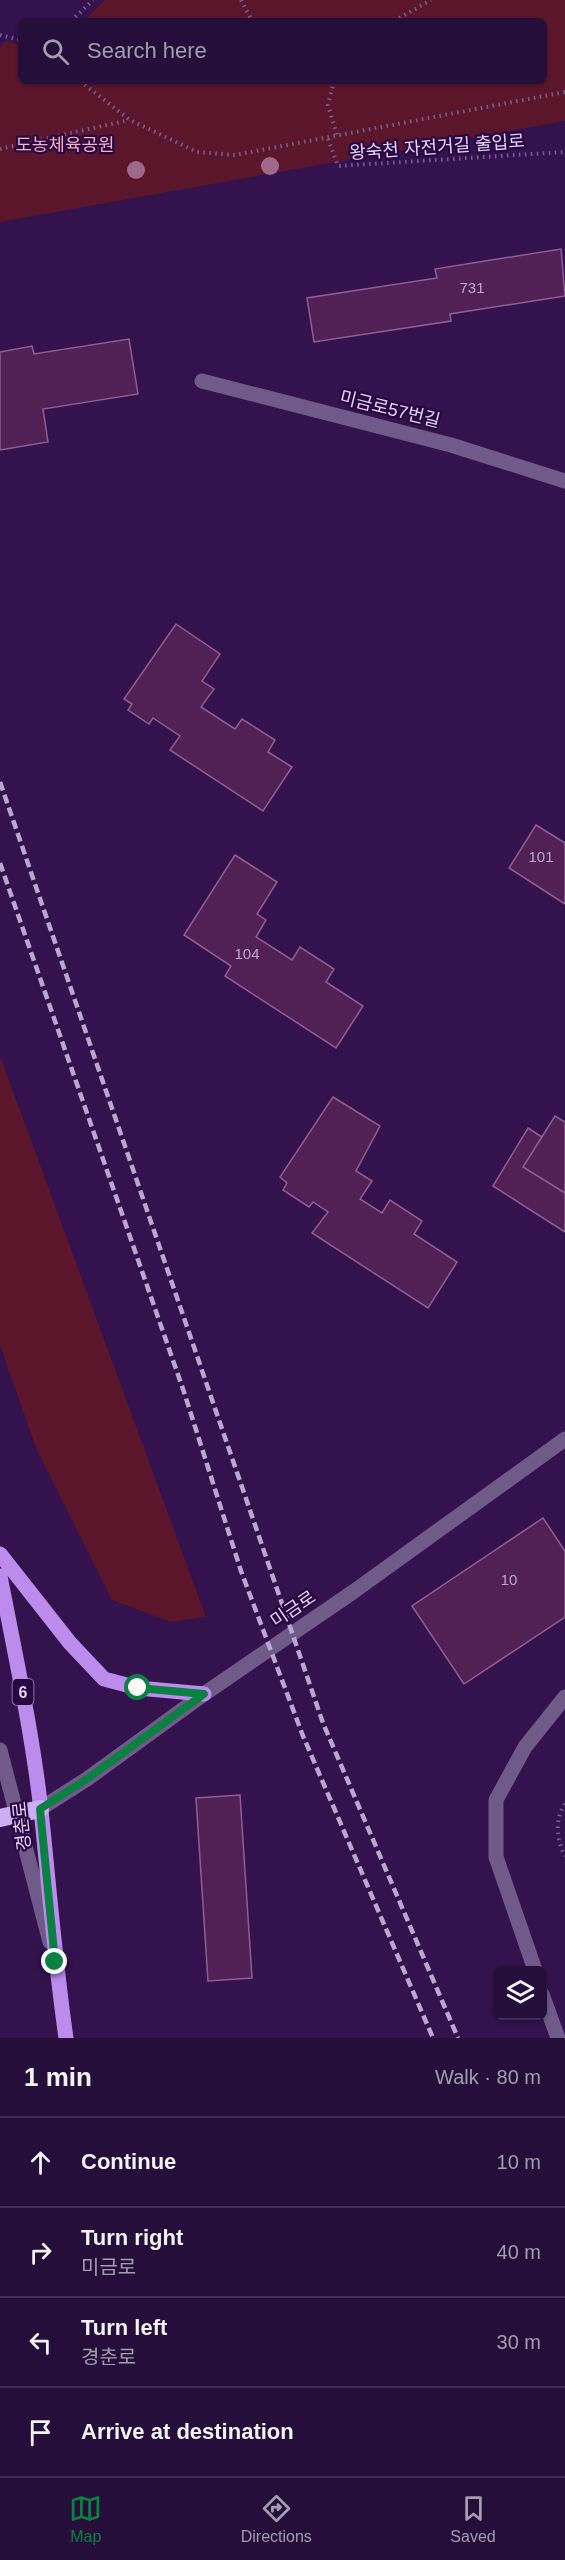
<!DOCTYPE html>
<meta charset="utf-8">
<style>
:root{--surface:#260e3a;--page:#321c45;--text:#f1f3f6;--muted:#a49caf;--line:#422e54;--accent:#0b8043}
body{margin:0;font-family:Helvetica,"Noto Sans KR",sans-serif;background:var(--page);color:var(--text)}
.controls{position:absolute;right:18px;bottom:18px;display:grid;overflow:hidden;border-radius:9px;box-shadow:0 2px 4px #0004}
.controls button{width:54px;height:54px;display:grid;place-items:center;padding:0;border:0;border-bottom:2px solid var(--line);background:var(--surface);color:var(--text);font:30px sans-serif}
.stop{position:absolute;width:18px;height:18px;margin:-14px;border:4px solid #0b8043;border-radius:50%;background:#fff}
.stop.end{background:#0b8043;border-color:#fff;box-shadow:0 2px 6px #0008}
.list{margin:0;padding:0;list-style:none}
h2{display:flex;justify-content:space-between;align-items:center;height:78px;margin:0;padding:0 24px;font-size:26px}
h2 small{font-size:20px;font-weight:400;color:var(--muted)}
.list li{display:grid;grid-template-columns:39px 1fr auto;gap:18px;align-items:center;box-sizing:border-box;height:90px;padding:0 24px;border-top:2px solid var(--line)}
.list b{display:block;font-size:22px;white-space:nowrap}
.list p{margin:0;font-size:20px;white-space:nowrap;color:var(--muted)}
.list em{font-size:20px;font-style:normal;color:var(--muted)}
.icon{flex:none;width:33px;height:33px;fill:none;stroke:currentColor;stroke-width:2;stroke-linecap:round;stroke-linejoin:round}
.map{position:relative;flex:none;width:565px;height:2038px;overflow:hidden}
.search{position:absolute;background:var(--surface);box-shadow:0 2px 4px #0004;left:18px;right:18px;top:18px;height:66px;display:flex;align-items:center;gap:15px;box-sizing:border-box;padding:0 21px;border-radius:9px;color:var(--muted);font-size:22px}
.sheet{height:438px;background:var(--surface)}
nav{display:flex;justify-content:space-around;align-items:center;box-sizing:border-box;height:84px;border-top:2px solid var(--line);background:var(--surface);font-size:16px;color:var(--muted)}
nav a{display:grid;justify-items:center;gap:3px}
nav .on{color:var(--accent)}
.map>svg:first-child{display:block}
.green{fill:#5b162c}
.building{fill:#512054;stroke:#925d94;stroke-width:1.5}
.lines{fill:none;stroke-linecap:round;stroke-linejoin:round}
.path{stroke:#7a6092;stroke-width:4;stroke-dasharray:1.5 4.5;stroke-linecap:butt}
.minor{stroke:#705a89;stroke-width:15}
.major{stroke:#bb8cec;stroke-width:15}
.highway{stroke:#ceaef3;stroke-width:18}
.rail{stroke:#bba6d0;stroke-width:4.5;stroke-dasharray:9 4.5;stroke-linecap:butt}
.tree{fill:#9f698c}
.route{stroke:#0b8043;stroke-width:8}
.labels{text-anchor:middle;dominant-baseline:central;stroke-width:4.5;stroke-linejoin:round;paint-order:stroke}
.number-label{font-size:15px;fill:#bfa6cf}
.shield{fill:#290642;stroke:#ac96c1;stroke-width:1.5}
.shield-label{font-size:16px;font-weight:bold;fill:#e4d3f8}
.park-label{font-size:18px;fill:#f7b1bf;stroke:#290642}
.street-label{font-size:18px;fill:#e4d3f8;stroke:#290642}
</style>
<div class="map">
<svg width="565" height="2038" viewBox="0 0 565 2038">
<rect width="100%" height="100%" fill="#33124d"/>
<path class="green" d="M105 0H565V121L0 222V47L6 41 21 46V81H544V21H84Z
M0 1056 206 1617 171 1622 112 1600 36 1448 0 1345Z"/>
<path class="building" d="M561 249 565 296 450 314 451 321 314 342 307 298 437 278 435 269Z
M129 339 138 394 43 409 48 442 0 450V352L32 346 34 354Z
M176 624 220 654 202 681 214 689 201 707 235 729 242 719 275 740 268 752 292 767 263 811 170 750 180 736 153 718 149 724 128 710 132 704 124 699Z
M536 825 565 843V904L509 868Z
M235 855 277 882 257 914 266 920 256 937 292 960 300 947 334 969 326 982 363 1006 336 1048 225 976 231 966 184 935Z
M333 1097 380 1126 356 1171 372 1181 360 1199 382 1213 390 1200 422 1221 414 1234 457 1262 428 1308 312 1233 328 1212 313 1202 309 1207 283 1190 287 1183 280 1177Z
M555 1116 565 1122V1193L523 1167Z
M528 1128 542 1137 523 1167 565 1193V1232L493 1186Z
M543 1518 565 1551V1617L464 1684 412 1606Z
M240 1795 252 1978 208 1981 196 1798Z"/>
<g class="lines">
<path class="path" d="M241 0 252 21
M71 21 93 0
M394 21 431 0
M0 35 21 40
M80 81 130 120 197 152 235 155 565 92
M334 81 328 105 337 136
M328 139 338 166 565 152
M0 149 129 120
M565 1804C554 1819 557 1841 565 1856"/>
<path class="minor" d="M202 381 451 445 565 481
M0 1750 50 1942
M40 1809 87 1779 204 1694 353 1592 565 1439
M535 1970 496 1857V1800L525 1747 565 1697
M542 1994 558 2038"/>
<path class="major" d="M0 1554 70 1643 104 1679 138 1688 204 1694
M0 1576C15 1654 32 1731 41 1810 49 1886 55 1962 66 2038"/>
<path class="highway" d="M0 1818 40 1809"/>
<path class="rail" d="M0 782 323 1723 458 2038
M0 863 184 1392 241 1571 303 1736 433 2038"/>
</g>
<g class="tree">
<circle cx="270" cy="166" r="9"/>
<circle cx="136" cy="170" r="9"/>
</g>
<g class="lines">
<path class="route" d="M55 1962 40 1809 87 1779 204 1694 138 1688"/>
</g>
<g class="labels">
<g class="number-label">
<text x="472" y="287">731</text>
<text x="541" y="856">101</text>
<text x="247" y="953">104</text>
<text x="509" y="1579">10</text>
</g>
<rect class="shield" x="12.5" y="1679" width="21" height="26" rx="4.5"/>
<g class="shield-label">
<text x="23" y="1692">6</text>
</g>
<g class="park-label">
<text x="65" y="145">도농체육공원</text>
</g>
<g class="street-label">
<text transform="translate(437 147) rotate(-4)">왕숙천 자전거길 출입로</text>
<text transform="translate(390 409) rotate(14)">미금로57번길</text>
<text transform="translate(293 1609) rotate(-34)">미금로</text>
<text transform="translate(22 1826) rotate(-96)">경춘로</text>
</g>
</g>
</svg>
<div class="controls">
<button><svg class="icon" aria-label="layers" viewBox="0 0 24 24"><path d="M12 4l9 5-9 5-9-5zM3 14l9 5 9-5"/></svg></button>
</div>
<div class="stop" style="left:138px;top:1688px"></div>
<div class="stop end" style="left:55px;top:1962px"></div>
<div class="search"><svg class="icon" aria-label="search" viewBox="0 0 24 24"><circle cx="10" cy="10" r="6"/><path d="M15 15l6 6"/></svg>Search here</div>
</div>
<section class="sheet">
<h2>1 min<small>Walk · 80 m</small></h2>
<ul class="list">
<li><svg class="icon" aria-label="ahead" viewBox="0 0 24 24"><path d="M12 20V5M6 11l6-6 6 6"/></svg><div><b>Continue</b></div><em>10 m</em></li>
<li><svg class="icon" aria-label="right" viewBox="0 0 24 24"><path d="M7 20v-9h11M14 6l5 5-5 5"/></svg><div><b>Turn right</b><p>미금로</p></div><em>40 m</em></li>
<li><svg class="icon" aria-label="left" viewBox="0 0 24 24"><path d="M17 20v-9H6M10 6l-5 5 5 5"/></svg><div><b>Turn left</b><p>경춘로</p></div><em>30 m</em></li>
<li><svg class="icon" aria-label="arrive" viewBox="0 0 24 24"><path d="M6 21V4h12l-3 4 3 4H6"/></svg><div><b>Arrive at destination</b></div></li>
</ul>
</section>
<nav>
<a class="on"><svg class="icon" aria-label="map" viewBox="0 0 24 24"><path d="M3 6l6-2 6 2 6-2v14l-6 2-6-2-6 2zM9 4v14M15 6v14"/></svg>Map</a>
<a><svg class="icon" aria-label="directions" viewBox="0 0 24 24"><path d="M12 3l9 9-9 9-9-9zM9 14v-3h6M13 9l2 2-2 2"/></svg>Directions</a>
<a><svg class="icon" aria-label="saved" viewBox="0 0 24 24"><path d="M7 4h10v16l-5-4-5 4z"/></svg>Saved</a>
</nav>
